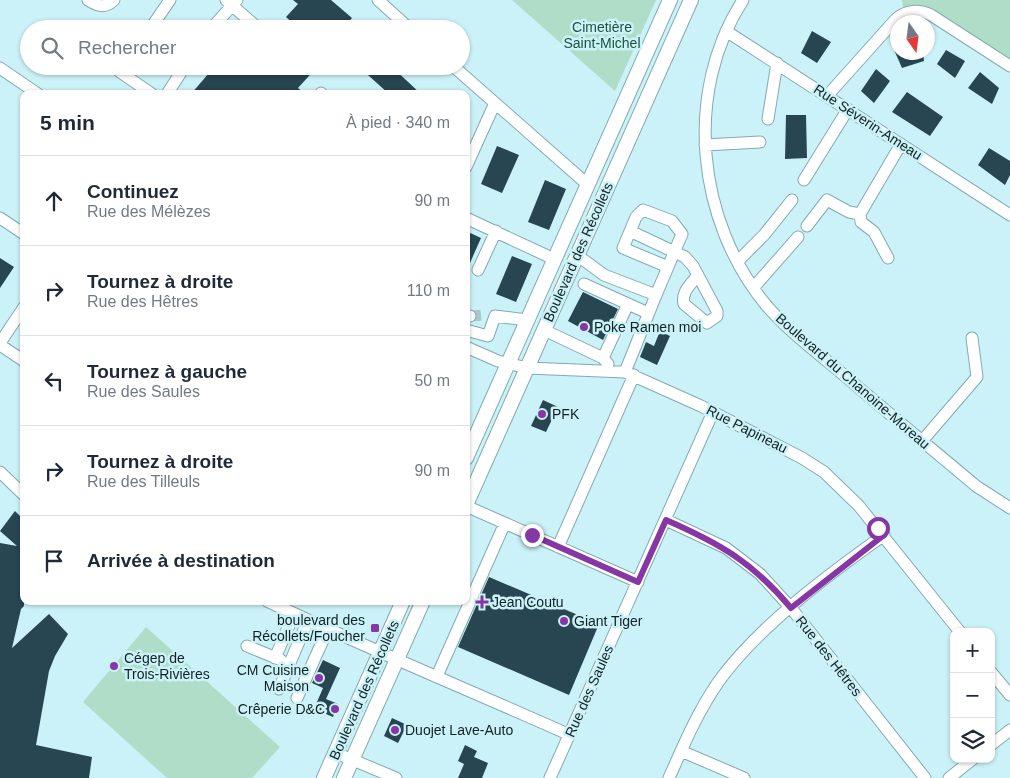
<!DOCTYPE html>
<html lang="fr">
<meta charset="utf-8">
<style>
:root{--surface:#fff;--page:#f2f2f3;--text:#1f2937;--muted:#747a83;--line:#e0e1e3}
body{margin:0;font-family:Arial,sans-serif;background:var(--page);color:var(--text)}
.controls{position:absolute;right:15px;bottom:15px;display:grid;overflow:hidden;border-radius:10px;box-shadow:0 1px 4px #0004}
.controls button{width:45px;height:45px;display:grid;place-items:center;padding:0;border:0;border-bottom:1px solid var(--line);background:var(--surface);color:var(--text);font:25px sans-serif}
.compass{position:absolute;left:890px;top:15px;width:45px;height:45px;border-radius:50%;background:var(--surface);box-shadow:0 1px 4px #0004;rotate:166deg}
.stop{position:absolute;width:15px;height:15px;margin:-11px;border:4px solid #8736a5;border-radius:50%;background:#fff}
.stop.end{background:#8736a5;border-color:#fff;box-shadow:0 1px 5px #0008}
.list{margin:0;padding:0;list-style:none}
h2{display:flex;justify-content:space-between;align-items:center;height:65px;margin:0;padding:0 20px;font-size:21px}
h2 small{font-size:16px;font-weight:400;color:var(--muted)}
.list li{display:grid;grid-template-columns:32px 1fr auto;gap:15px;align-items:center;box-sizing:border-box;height:90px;padding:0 20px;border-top:1px solid var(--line)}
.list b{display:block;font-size:19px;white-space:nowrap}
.list p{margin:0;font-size:16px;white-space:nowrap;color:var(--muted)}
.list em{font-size:16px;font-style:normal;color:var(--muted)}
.icon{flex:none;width:28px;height:28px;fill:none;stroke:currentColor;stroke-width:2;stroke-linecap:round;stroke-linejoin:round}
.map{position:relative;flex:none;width:1010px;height:778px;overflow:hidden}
.search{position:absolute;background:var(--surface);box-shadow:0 1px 4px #0004;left:20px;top:20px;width:450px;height:55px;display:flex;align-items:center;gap:12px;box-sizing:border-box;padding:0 18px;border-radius:28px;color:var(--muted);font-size:19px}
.panel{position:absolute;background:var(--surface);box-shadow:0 1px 4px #0004;left:20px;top:90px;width:450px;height:515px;border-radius:10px}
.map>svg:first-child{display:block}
.green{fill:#afddc7}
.building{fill:#284552}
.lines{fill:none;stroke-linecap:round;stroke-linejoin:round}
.minor-tunnel{stroke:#a6c8cd;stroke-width:11;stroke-dasharray:11 5.5;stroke-linecap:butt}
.minor-casing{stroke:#84aaaf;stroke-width:13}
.major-casing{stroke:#84aaaf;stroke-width:16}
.minor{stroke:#fff;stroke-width:11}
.major{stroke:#fff;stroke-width:14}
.route{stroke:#8736a5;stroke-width:6}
.poi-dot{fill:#8736a5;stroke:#cbf2f8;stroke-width:2}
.labels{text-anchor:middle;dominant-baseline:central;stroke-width:5;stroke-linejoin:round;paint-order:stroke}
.park-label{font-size:14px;fill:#1d513d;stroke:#cbf2f8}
.street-label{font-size:14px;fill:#122123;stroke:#cbf2f8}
.poi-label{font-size:14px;fill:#122123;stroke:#cbf2f8;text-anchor:start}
</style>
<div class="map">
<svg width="1010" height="778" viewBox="0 0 1010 778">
<rect width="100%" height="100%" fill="#cbf2f8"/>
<path class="green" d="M512 0H656L615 91Z
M902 0H1010V64L933 14 904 12Z
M146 627 280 747 252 778H167L83 702Z"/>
<path class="building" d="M293 0H331L352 18 342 29H299L286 17 298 4Z
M812 31 831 42 817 63 801 53Z
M946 50 965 61 955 78 937 64Z
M895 52H923L924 61 902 68Z
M215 66H318L298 88 305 94H191Z
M358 66H391L421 94H389Z
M876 69 890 81 874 103 861 91Z
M980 72 999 88 992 104 968 88Z
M907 92 943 117 930 136 892 112Z
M786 115H806L807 158 785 159Z
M497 146 519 155 502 193 481 184Z
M989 148 1010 161V175L1005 185 978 165Z
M545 180 566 189 549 230 528 222Z
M466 231 481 238 466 272Z
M512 256 532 264 516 302 496 294Z
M0 258 14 267 0 288Z
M583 292 618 309 603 340 568 321Z
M660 331 670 336 657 365 640 357 646 342 654 346Z
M543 400 558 407 546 432 531 426Z
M15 511 24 520V606L21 609 12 648 49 614 68 634 55 656 49 671 36 745 92 757 89 778H0V543L17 546 0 531Z
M489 577 599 624 569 695 458 647Z
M323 660 340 668 326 699 338 704 333 717 314 709 323 688 312 683Z
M392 718 407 725 398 743 384 736Z
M465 745 477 751 474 757 488 763 482 778H458L464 764 458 761Z"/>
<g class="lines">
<path class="minor-tunnel" d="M470 316 483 315"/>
<g class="minor-casing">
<path id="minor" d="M88 0C97 6 105 9 114 0
M226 0 259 29
M378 0 410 29
M743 0C683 93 697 221 766 305 789 332 818 353 845 376 888 413 932 449 976 486L1010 508
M150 29 170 0
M211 29 237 0
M726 31 1010 215
M124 66 120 72 152 94
M453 66 587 184
M0 68 38 94
M321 93 322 94
M167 94 185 66
M827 96 896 19C906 10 919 9 931 15L1010 66
M768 119 777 63
M705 145 760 142
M466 167 495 103
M804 180 848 109
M0 218 24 234
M466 218 554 259
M807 226 827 200 849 212 860 214
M630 231 685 257 693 266 717 311V316L707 323 684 304C681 292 691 284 698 275
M577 255 604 275 656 295 625 372
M888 258 874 232 861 222 860 214 901 144
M738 261 764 235 792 200
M478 270 496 231
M584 284 628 304
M754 287 798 237
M656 295 682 234 672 221 643 210 636 217 623 248 668 267
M466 316H470
M466 330 488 336 495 316 527 320
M544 330 603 358 608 364
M0 343 24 307
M0 345 24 361
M466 347 498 361 527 368 625 372 701 406 802 458 824 472 859 506 960 632
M603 358 628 304 648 313
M922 441 977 377 972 338
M0 472 24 495
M466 506 638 582
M666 520 726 548 760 574 791 608 925 778
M558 547 634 375
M267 601C367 648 469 690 570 735
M247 646 281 660
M275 658 294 614
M991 672 1010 695
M437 676 505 523
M279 689 308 620
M297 698 328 629
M991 745 1010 730
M681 751 744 778
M336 753 396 778
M550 778 713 412
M669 778C684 744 698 711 719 681 759 626 829 574 884 535
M949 778 973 759"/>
</g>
<g class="major-casing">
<path id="major" d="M466 458 670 0
M466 505 691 0
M324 778 403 601
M344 778 423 601"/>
</g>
<use href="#minor" class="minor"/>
<use href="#major" class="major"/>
</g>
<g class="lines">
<path class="route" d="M532 535 638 582 666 520C721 544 752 562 791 608L884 535 878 528"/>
</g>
<g class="poi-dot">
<circle cx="584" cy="327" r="5"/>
<circle cx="542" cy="414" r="5"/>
<path d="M479.5 594.5h5v5h5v5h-5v5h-5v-5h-5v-5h5z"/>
<circle cx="564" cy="621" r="5"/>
<rect x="370" y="623" width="10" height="10" rx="2.5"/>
<circle cx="114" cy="666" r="5"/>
<circle cx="319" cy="678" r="5"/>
<circle cx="335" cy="709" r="5"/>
<circle cx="395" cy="730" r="5"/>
</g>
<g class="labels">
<g class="park-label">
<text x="602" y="27">Cimetière<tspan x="602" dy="16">Saint-Michel</tspan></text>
</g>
<g class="street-label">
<text transform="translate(868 122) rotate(33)">Rue Séverin-Ameau</text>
<text transform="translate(578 252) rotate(-66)">Boulevard des Récollets</text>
<text transform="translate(853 381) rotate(41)">Boulevard du Chanoine-Moreau</text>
<text transform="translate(747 429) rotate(27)">Rue Papineau</text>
<text transform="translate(829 656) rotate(52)">Rue des Hêtres</text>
<text transform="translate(364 690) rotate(-66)">Boulevard des Récollets</text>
<text transform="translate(589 691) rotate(-66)">Rue des Saules</text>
</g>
<g class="poi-label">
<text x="594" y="327">Poke Ramen moi</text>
<text x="552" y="414">PFK</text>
<text x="492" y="602">Jean Coutu</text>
<text x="365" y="620" text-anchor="end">boulevard des<tspan x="365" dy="16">Récollets/Foucher</tspan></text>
<text x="574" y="621">Giant Tiger</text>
<text x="124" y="658">Cégep de<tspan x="124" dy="16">Trois-Rivières</tspan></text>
<text x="309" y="670" text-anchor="end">CM Cuisine<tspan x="309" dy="16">Maison</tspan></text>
<text x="325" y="709" text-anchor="end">Crêperie D&amp;C</text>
<text x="405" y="730">Duojet Lave-Auto</text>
</g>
</g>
</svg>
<div class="controls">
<button>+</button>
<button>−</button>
<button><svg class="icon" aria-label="layers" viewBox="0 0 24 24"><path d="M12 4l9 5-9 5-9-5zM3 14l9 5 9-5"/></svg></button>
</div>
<svg class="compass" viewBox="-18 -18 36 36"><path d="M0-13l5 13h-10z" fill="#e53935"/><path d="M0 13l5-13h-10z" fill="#747a83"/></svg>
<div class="stop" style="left:878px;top:528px"></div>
<div class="stop end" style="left:532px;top:535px"></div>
<div class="search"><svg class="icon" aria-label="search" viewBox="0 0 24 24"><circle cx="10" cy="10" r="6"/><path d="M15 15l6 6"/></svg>Rechercher</div>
<section class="panel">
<h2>5 min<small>À pied · 340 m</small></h2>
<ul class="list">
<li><svg class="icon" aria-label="ahead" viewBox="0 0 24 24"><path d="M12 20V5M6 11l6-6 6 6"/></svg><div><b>Continuez</b><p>Rue des Mélèzes</p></div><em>90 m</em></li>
<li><svg class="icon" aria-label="right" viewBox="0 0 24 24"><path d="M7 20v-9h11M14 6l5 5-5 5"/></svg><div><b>Tournez à droite</b><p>Rue des Hêtres</p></div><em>110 m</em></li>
<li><svg class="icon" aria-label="left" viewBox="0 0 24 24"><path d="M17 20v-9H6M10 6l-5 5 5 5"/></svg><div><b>Tournez à gauche</b><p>Rue des Saules</p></div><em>50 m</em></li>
<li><svg class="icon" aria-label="right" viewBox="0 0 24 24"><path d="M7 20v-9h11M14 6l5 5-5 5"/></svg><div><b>Tournez à droite</b><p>Rue des Tilleuls</p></div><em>90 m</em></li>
<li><svg class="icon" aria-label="arrive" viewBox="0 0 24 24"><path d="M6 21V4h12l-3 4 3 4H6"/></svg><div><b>Arrivée à destination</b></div></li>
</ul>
</section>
</div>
